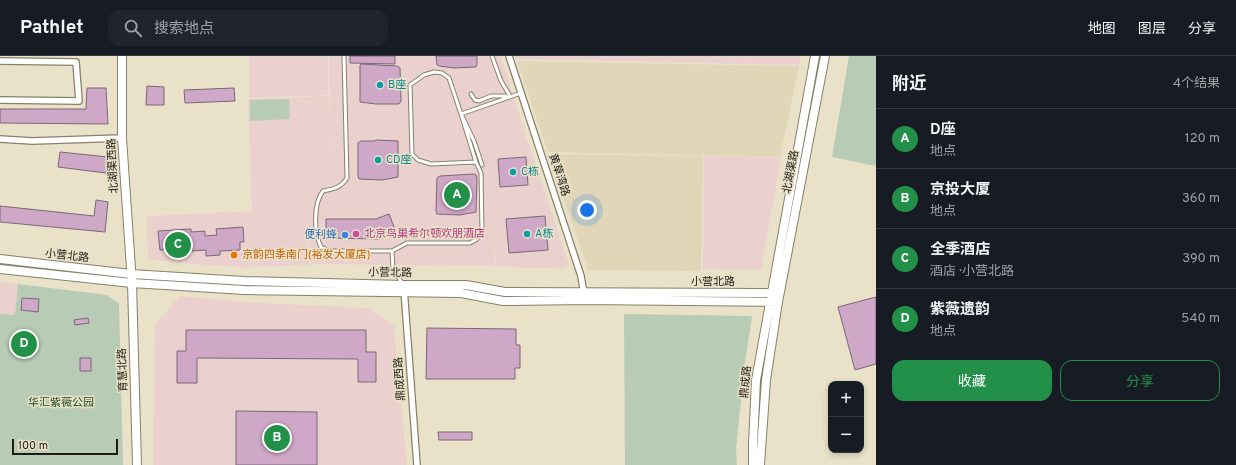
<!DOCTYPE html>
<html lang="zh">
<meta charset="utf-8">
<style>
:root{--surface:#171b24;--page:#20242c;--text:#f1f3f6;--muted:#9ea1a6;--line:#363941;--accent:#229049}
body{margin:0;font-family:Overpass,"Noto Sans SC",sans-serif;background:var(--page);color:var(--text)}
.controls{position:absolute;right:12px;bottom:12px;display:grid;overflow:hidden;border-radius:8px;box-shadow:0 2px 6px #0003}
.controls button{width:36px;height:36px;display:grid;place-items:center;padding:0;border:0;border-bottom:1px solid var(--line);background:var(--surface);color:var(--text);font:20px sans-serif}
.scale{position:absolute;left:12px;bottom:10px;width:106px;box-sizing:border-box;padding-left:4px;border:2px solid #1d1b12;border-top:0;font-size:11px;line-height:14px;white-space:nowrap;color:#1d1b12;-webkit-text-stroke:3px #e9e2c9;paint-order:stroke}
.you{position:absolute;left:587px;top:154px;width:14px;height:14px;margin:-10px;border:3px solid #fff;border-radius:50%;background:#1a73e8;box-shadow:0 0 0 6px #1a73e833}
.badge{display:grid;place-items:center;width:26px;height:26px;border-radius:50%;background:var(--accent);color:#fff;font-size:13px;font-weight:700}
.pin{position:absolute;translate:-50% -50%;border:2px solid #fff;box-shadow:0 1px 4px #0006}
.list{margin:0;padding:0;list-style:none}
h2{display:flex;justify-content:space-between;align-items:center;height:52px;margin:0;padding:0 16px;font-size:17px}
h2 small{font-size:13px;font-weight:400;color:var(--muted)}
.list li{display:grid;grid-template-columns:26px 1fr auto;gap:12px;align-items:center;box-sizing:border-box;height:60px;padding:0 16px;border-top:1px solid var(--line)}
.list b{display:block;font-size:15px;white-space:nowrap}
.list p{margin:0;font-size:13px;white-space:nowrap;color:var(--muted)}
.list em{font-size:13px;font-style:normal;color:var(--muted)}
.actions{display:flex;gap:8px;padding:12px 16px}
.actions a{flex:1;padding:9px 0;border:1px solid var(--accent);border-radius:12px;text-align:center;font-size:14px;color:var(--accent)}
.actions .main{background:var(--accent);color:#fff}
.icon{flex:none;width:22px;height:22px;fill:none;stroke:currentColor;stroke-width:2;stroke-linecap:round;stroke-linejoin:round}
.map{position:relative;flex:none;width:876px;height:409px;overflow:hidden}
header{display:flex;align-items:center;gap:24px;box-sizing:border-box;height:56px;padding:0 20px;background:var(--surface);border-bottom:1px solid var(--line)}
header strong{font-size:19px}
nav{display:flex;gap:22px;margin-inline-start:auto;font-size:14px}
.search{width:280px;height:36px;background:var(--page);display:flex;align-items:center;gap:10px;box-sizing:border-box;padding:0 14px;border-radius:12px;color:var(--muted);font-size:15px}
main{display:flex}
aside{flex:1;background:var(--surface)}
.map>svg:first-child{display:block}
.commercial{fill:#ebd1cd}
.built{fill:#e1d7b8}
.green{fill:#b7cbb5}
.building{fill:#cfa8c7;stroke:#7a6776}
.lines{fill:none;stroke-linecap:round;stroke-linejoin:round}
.lane-casing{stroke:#87806a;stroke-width:5}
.street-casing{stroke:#87806a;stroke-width:8}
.secondary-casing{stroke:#87806a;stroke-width:10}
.lane{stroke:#fff;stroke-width:3}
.street{stroke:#fff;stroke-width:5.5}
.secondary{stroke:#fff;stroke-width:8}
.culture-dot{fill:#0f9aa8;stroke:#e9e2c9;stroke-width:1.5}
.hotel-dot{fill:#d1479c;stroke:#e9e2c9;stroke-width:1.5}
.shop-dot{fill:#3f7fe0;stroke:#e9e2c9;stroke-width:1.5}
.food-dot{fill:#e8710a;stroke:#e9e2c9;stroke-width:1.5}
.labels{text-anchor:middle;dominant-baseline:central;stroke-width:3;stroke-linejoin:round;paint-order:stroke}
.culture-label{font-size:11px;fill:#0d838f;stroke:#e9e2c9;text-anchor:start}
.street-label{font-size:11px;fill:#1d1b12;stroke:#e9e2c9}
.hotel-label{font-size:11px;fill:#b23c85;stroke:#e9e2c9;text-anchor:start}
.shop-label{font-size:11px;fill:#366cbe;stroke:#e9e2c9;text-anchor:end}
.food-label{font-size:11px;fill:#c56008;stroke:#e9e2c9;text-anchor:start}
.park-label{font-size:11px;fill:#1f4d1e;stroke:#e9e2c9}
</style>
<header>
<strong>Pathlet</strong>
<div class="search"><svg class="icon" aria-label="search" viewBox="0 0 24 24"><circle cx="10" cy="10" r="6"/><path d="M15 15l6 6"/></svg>搜索地点</div>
<nav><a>地图</a><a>图层</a><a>分享</a></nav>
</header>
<main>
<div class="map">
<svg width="876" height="409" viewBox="0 0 876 409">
<rect width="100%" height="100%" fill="#e9e2c9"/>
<path class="commercial" d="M249 0H328V39L249 42Z
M329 0H501L526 80 569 208 565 212 496 211 492 163 495 210 311 208 307 164 309 209 253 211V190L252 212 194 208 148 203 147 160 252 155 248 43 329 40 331 97Z
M515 0H801L799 9 516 3Z
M704 100 781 102 761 214 703 213Z
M0 226 18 228 15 259 0 258Z
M180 240 263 247 369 252 394 270 407 409H153L155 269Z"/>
<path class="built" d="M517 5 799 10 780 101 548 96Z
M548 98 703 100 701 215 588 214Z"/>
<path class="green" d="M849 0H876V110L832 101Z
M289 43 290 63 250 65V44Z
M18 228 107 239 119 248 123 409H0V258L15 259Z
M624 258 752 260 744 313 736 393 737 409H625Z"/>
<path class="building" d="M350 0H395V8L350 7Z
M436 0H477V8L476 11 453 12 440 10 437 9Z
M362 8 397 10 400 12 401 45 399 48H376L360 46V9Z
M147 30 164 31V49H146Z
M87 32H106L108 68 0 67V53H86Z
M234 32 235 45 185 47 184 34Z
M376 84 398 85V121L382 124 359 123 358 120V87L361 85H374Z
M60 96 108 101 106 117 58 111Z
M526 101 528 129 500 131 498 103Z
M474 118 476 119 477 122 476 156 460 159 437 158 436 155 437 122 440 120Z
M96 144 108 146 105 176 0 166V150L94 160Z
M389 158 396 176 379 183 326 182V163H376Z
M545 160 548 194 509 197 506 163Z
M243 171 244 186H240V194L220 195V199L206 200V194L192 195V192L160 194 158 175 191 173V176L205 175V180L217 179 216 173Z
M876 241V308L855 314 838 251Z
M22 242 39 243 38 256 21 254Z
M88 262 89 267 75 269 74 264Z
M427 272 516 273V289H520V312H515V323H426Z
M186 274H366V296H376V326H358V303L197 302V327H177V295H186Z
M80 302H91V315H80Z
M236 355 317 356V409H236Z
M438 376H472V384H439Z"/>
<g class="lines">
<g class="lane-casing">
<path id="lane" d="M344 0 347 122C341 132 333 133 323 135 313 148 314 177 321 191L330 195H392L407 187H470L477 183 482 175 481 117 476 106
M492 0 501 25 510 40
M471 38 475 44 479 45 491 40H506
M461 58 476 106 431 108 418 104 412 98 410 29 424 19 434 16 442 17 449 22 461 58 474 85 482 109
M461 58 521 37
M392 195 393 214 403 228"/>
</g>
<g class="street-casing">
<path id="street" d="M509 0 581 220 584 238
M0 5 76 6 79 45 0 44
M0 83 32 85 122 82
M404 233 417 409"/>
</g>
<g class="secondary-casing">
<path id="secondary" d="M122 0V82L132 227 137 409
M0 203 131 218 244 225 404 229H466L505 236 779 237
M0 213 132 227 244 234 461 237 503 245 586 244 778 246
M753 409V388L756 324 815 0
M760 409 766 324 778 246 825 0"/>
</g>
<use href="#lane" class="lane"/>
<use href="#street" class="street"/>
<use href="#secondary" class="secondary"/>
</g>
<g class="culture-dot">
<circle cx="380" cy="29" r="4"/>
<circle cx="378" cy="104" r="4"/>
<circle cx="513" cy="116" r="4"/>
<circle cx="527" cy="178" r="4"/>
</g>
<circle class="hotel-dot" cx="356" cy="178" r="4"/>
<circle class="shop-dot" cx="345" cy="179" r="4"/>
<circle class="food-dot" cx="234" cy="199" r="4"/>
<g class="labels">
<g class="culture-label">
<text x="388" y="29">B座</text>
<text x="386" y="104">CD座</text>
<text x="521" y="116">C栋</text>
<text x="535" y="178">A栋</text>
</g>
<g class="street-label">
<text transform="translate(113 110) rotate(-93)">北湖渠西路</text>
<text transform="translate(791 116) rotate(-79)">北湖渠路</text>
<text transform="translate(559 119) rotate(72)">黄草湾路</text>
<text transform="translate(67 200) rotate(6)">小营北路</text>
<text transform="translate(390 217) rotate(1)">小营北路</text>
<text x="713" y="226">小营北路</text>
<text transform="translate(123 314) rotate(-92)">育慧北路</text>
<text transform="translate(400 323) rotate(-94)">鼎成西路</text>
<text transform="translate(746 326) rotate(-84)">鼎成路</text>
</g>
<g class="hotel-label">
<text x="364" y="178">北京鸟巢希尔顿欢朋酒店</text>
</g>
<g class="shop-label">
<text x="337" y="179">便利蜂</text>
</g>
<g class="food-label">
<text x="242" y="199">京韵四季南门(裕发大厦店)</text>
</g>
<g class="park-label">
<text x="61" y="347">华汇紫薇公园</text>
</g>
</g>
</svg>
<div class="controls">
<button>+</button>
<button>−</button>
</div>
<div class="scale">100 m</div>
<div class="you"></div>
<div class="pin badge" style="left:457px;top:139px">A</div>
<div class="pin badge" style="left:277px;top:382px">B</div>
<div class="pin badge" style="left:178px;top:189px">C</div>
<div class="pin badge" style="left:24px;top:288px">D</div>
</div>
<aside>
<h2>附近<small>4个结果</small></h2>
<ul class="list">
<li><span class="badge">A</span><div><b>D座</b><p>地点</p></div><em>120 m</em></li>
<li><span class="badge">B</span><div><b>京投大厦</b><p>地点</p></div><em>360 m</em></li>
<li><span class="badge">C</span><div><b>全季酒店</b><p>酒店 · 小营北路</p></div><em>390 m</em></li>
<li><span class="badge">D</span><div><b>紫薇遗韵</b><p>地点</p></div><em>540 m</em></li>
</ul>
<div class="actions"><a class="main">收藏</a><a>分享</a></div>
</aside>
</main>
